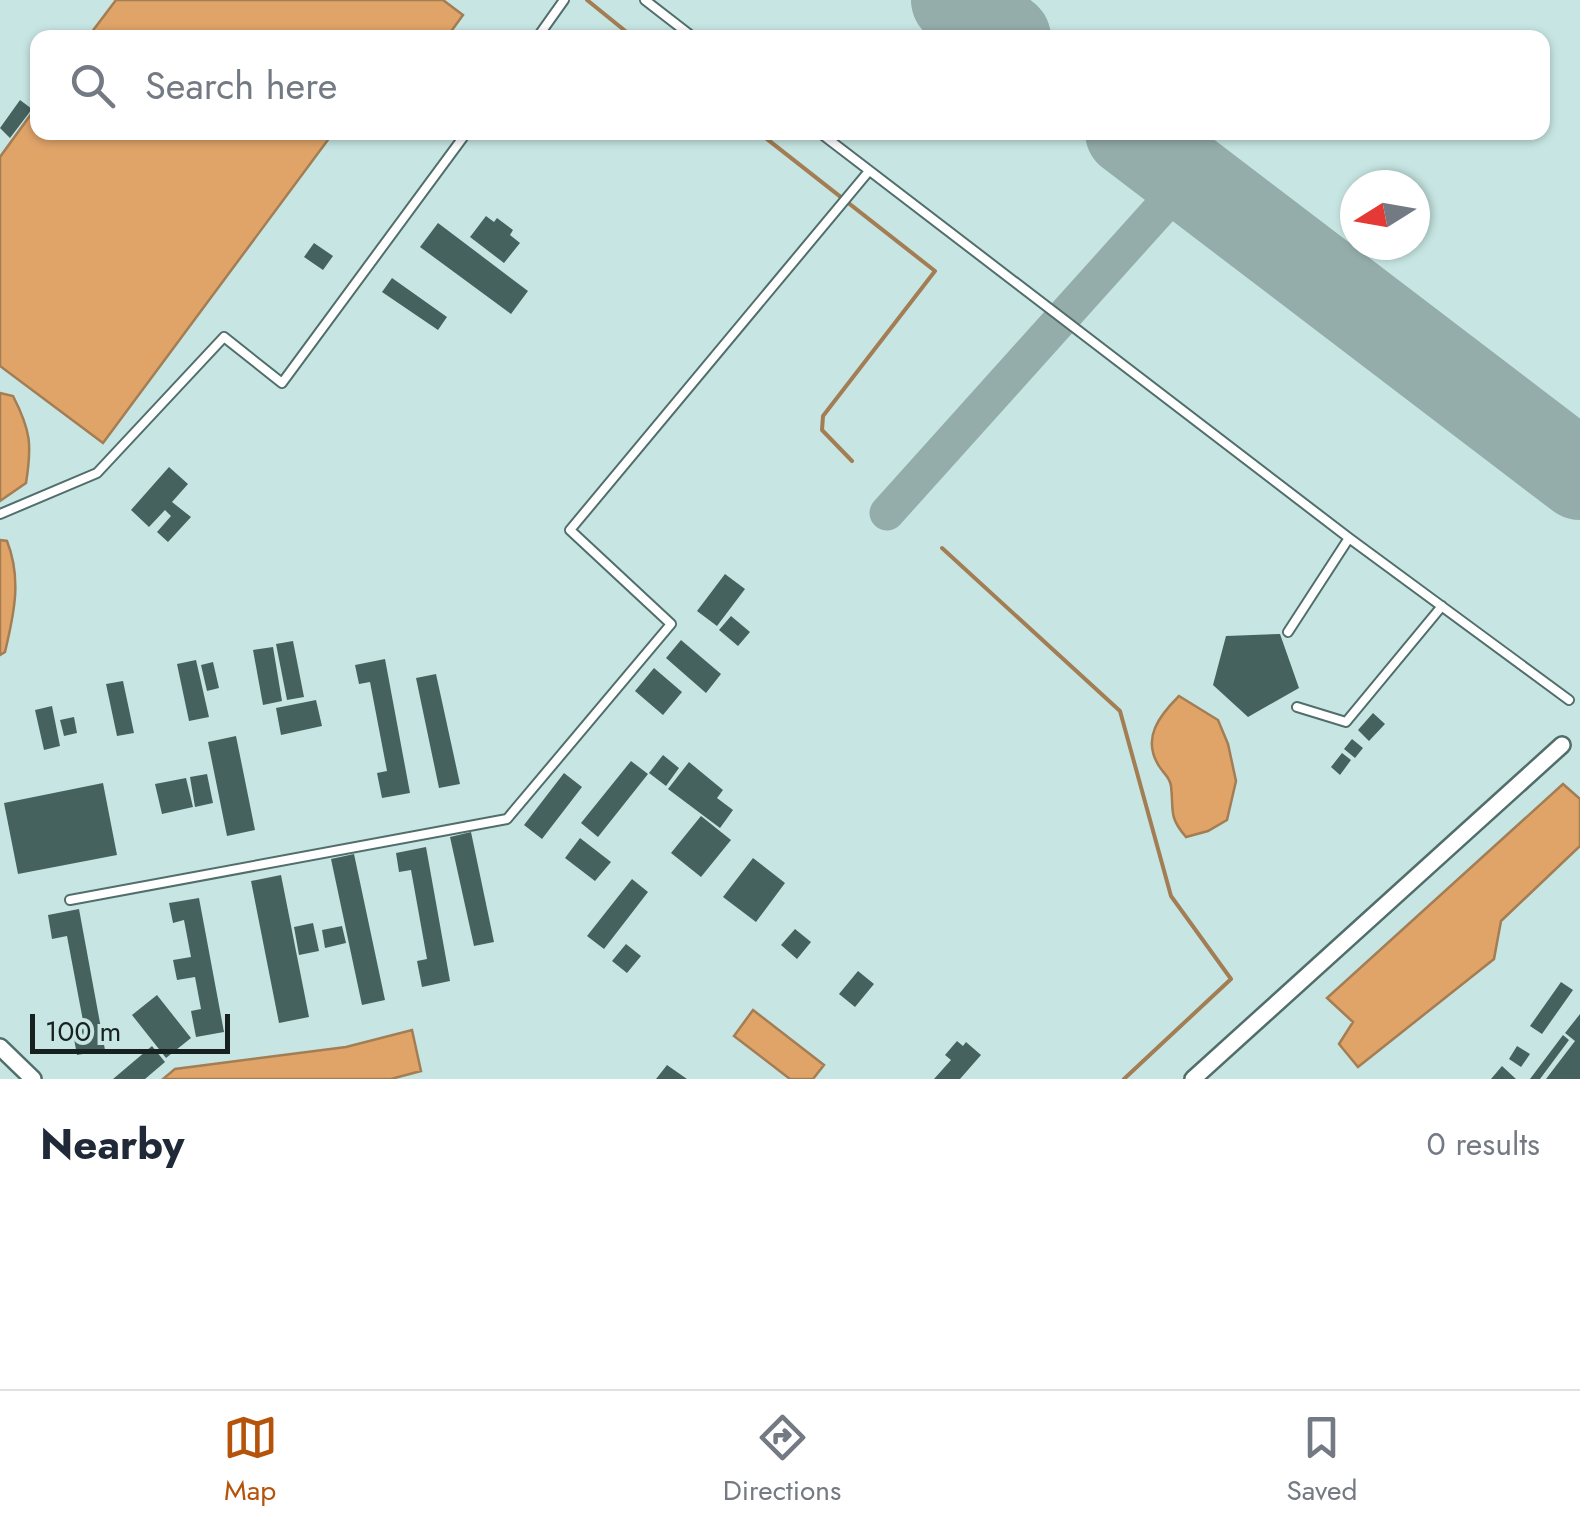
<!DOCTYPE html>
<style>
:root{--surface:#fff;--page:#f2f2f3;--text:#1f2937;--muted:#747a83;--line:#e0e1e3;--accent:#b45309}
body{margin:0;font-family:Jost,sans-serif;background:var(--page);color:var(--text)}
.compass{position:absolute;left:1340px;top:170px;width:90px;height:90px;border-radius:50%;background:var(--surface);box-shadow:0 2px 8px #0004;rotate:259deg}
.scale{position:absolute;left:30px;bottom:25px;width:200px;box-sizing:border-box;padding-left:10px;border:5px solid #162120;border-top:0;font-size:28px;line-height:35px;white-space:nowrap;color:#162120;-webkit-text-stroke:8px #c7e6e3;paint-order:stroke}
.list{margin:0;padding:0;list-style:none}
h2{display:flex;justify-content:space-between;align-items:center;height:130px;margin:0;padding:0 40px;font-size:42px}
h2 small{font-size:32px;font-weight:400;color:var(--muted)}
.icon{flex:none;width:55px;height:55px;fill:none;stroke:currentColor;stroke-width:2;stroke-linecap:round;stroke-linejoin:round}
.map{position:relative;flex:none;width:1580px;height:1079px;overflow:hidden}
.search{position:absolute;background:var(--surface);box-shadow:0 2px 8px #0004;left:30px;right:30px;top:30px;height:110px;display:flex;align-items:center;gap:25px;box-sizing:border-box;padding:0 35px;border-radius:20px;color:var(--muted);font-size:38px}
.sheet{height:310px;background:var(--surface)}
nav{display:flex;justify-content:space-around;align-items:center;box-sizing:border-box;height:140px;border-top:2px solid var(--line);background:var(--surface);font-size:28px;color:var(--muted)}
nav a{display:grid;justify-items:center;gap:5px}
nav .on{color:var(--accent)}
.map>svg:first-child{display:block}
.water{fill:#e0a469;stroke:#a37d53;stroke-width:2.5}
.lines{fill:none;stroke-linecap:round;stroke-linejoin:round}
.stream{stroke:#a37d53;stroke-width:4}
.taxiway{stroke:#94adaa;stroke-width:35}
.runway{stroke:#94adaa;stroke-width:90}
.building{fill:#46625f}
.service-casing{stroke:#526e6b;stroke-width:12}
.minor-casing{stroke:#526e6b;stroke-width:20}
.service{stroke:#fff;stroke-width:8}
.minor{stroke:#fff;stroke-width:15}
</style>
<div class="map">
<svg width="1580" height="1079" viewBox="0 0 1580 1079">
<rect width="100%" height="100%" fill="#c7e6e3"/>
<path class="water" d="M116 0H443L463 15 447 37H88Z
M37 106 38 132 333 133 103 443 0 366V157Z
M0 393 13 396C31 431 32 445 26 483L0 501Z
M0 540 7 541C22 579 14 614 5 652L0 655Z
M1179 696 1218 720 1228 744 1236 781 1227 820 1208 831 1186 837C1168 816 1174 811 1171 786 1170 777 1163 773 1159 766 1141 738 1160 715 1179 696Z
M1563 784 1580 799V846L1501 921 1494 959 1358 1067 1339 1044 1353 1022 1327 998Z
M753 1010 824 1065 813 1079H790L734 1036Z
M412 1030 421 1071 391 1079H163L175 1069 346 1047Z"/>
<g class="lines">
<path class="stream" d="M587 0 634 38
M758 132 935 271 823 416 822 430 852 461
M942 548 1120 711 1171 896 1231 979 1124 1079"/>
<path class="taxiway" d="M887 513 1189 177"/>
<path class="runway" d="M956 0 1006 38
M1130 132 1580 475"/>
</g>
<path class="building" d="M20 100 32 109 10 138 0 128Z
M486 216 494 222 497 218 513 230 510 235 520 243 504 263 470 237Z
M438 223 528 291 511 314 420 247Z
M314 243 333 256 323 270 304 257Z
M392 278 447 317 438 330 382 292Z
M169 467 188 484 172 502 191 517 168 542 157 532 171 516 165 510 149 527 131 510Z
M725 574 745 589 717 626 697 611Z
M731 616 750 632 738 646 719 630Z
M1280 634 1299 688 1248 717 1213 685 1226 636Z
M681 640 721 674 706 693 666 658Z
M293 641 304 697 287 700 276 644Z
M273 647 282 701 263 705 253 650Z
M385 659 410 793 382 798 377 773 387 771 370 682 359 684 355 665Z
M196 660 209 717 189 721 177 664Z
M213 662 219 688 207 691 201 665Z
M654 668 682 692 663 715 635 691Z
M436 674 460 784 439 788 416 678Z
M123 681 134 733 117 736 106 684Z
M316 700 322 726 281 735 276 708Z
M52 706 60 746 44 750 35 710Z
M1373 713 1385 724 1369 741 1358 730Z
M74 717 77 733 64 736 60 720Z
M236 736 255 830 227 836 208 742Z
M1352 739 1363 748 1355 758 1344 749Z
M1342 753 1351 760 1340 775 1331 767Z
M663 755 679 768 666 786 649 773Z
M631 761 648 774 598 837 581 823Z
M689 762 723 790 717 798 733 810 720 828 668 789Z
M564 773 582 787 542 839 524 825Z
M207 774 213 803 195 807 190 777Z
M186 778 193 807 162 814 155 784Z
M103 783 117 855 18 874 4 803Z
M701 816 731 840 701 877 671 853Z
M471 832 494 942 474 946 450 837Z
M580 838 611 862 595 881 565 858Z
M426 847 450 981 422 987 417 961 427 959 411 870 399 872 396 853Z
M354 854 385 1000 362 1005 331 859Z
M753 858 785 883 756 922 723 897Z
M281 875 309 1017 279 1023 251 881Z
M632 879 648 892 604 949 587 936Z
M199 898 224 1032 196 1037 191 1011 201 1009 195 977 177 980 173 960 191 957 184 920 173 923 169 903Z
M79 909 105 1050 77 1055 72 1028 84 1026 67 936 52 939 48 915Z
M313 923 319 951 299 955 294 927Z
M342 926 346 943 325 948 322 930Z
M795 929 811 942 797 959 781 945Z
M626 944 641 956 627 973 612 961Z
M858 971 874 984 855 1007 839 994Z
M1561 982 1573 990 1542 1034 1530 1026Z
M157 995 191 1038 166 1058 132 1015Z
M1580 1014V1079H1546L1575 1041 1565 1033Z
M1563 1035 1569 1040 1540 1079H1530Z
M957 1041 963 1046 966 1042 981 1055 960 1079H934L951 1060 945 1055Z
M152 1046 165 1062 145 1079H113Z
M1517 1046 1530 1054 1521 1067 1509 1059Z
M667 1065 687 1079H656Z
M1502 1066 1516 1079H1491Z"/>
<g class="lines">
<g class="service-casing">
<path id="service" d="M645 0 694 38
M537 38 564 0
M819 132 1349 538 1569 700
M0 514 97 473 224 337 282 383 467 132
M1288 632 1349 538
M1297 707 1346 722 1442 606
M70 900 507 819 671 624 570 530 869 171"/>
</g>
<g class="minor-casing">
<path id="minor" d="M0 1047 33 1079
M1193 1079 1562 745"/>
</g>
<use href="#service" class="service"/>
<use href="#minor" class="minor"/>
</g>
</svg>
<svg class="compass" viewBox="-18 -18 36 36"><path d="M0-13l5 13h-10z" fill="#e53935"/><path d="M0 13l5-13h-10z" fill="#747a83"/></svg>
<div class="scale">100 m</div>
<div class="search"><svg class="icon" aria-label="search" viewBox="0 0 24 24"><circle cx="10" cy="10" r="6"/><path d="M15 15l6 6"/></svg>Search here</div>
</div>
<section class="sheet">
<h2>Nearby<small>0 results</small></h2>
<ul class="list">
</ul>
</section>
<nav>
<a class="on"><svg class="icon" aria-label="map" viewBox="0 0 24 24"><path d="M3 6l6-2 6 2 6-2v14l-6 2-6-2-6 2zM9 4v14M15 6v14"/></svg>Map</a>
<a><svg class="icon" aria-label="directions" viewBox="0 0 24 24"><path d="M12 3l9 9-9 9-9-9zM9 14v-3h6M13 9l2 2-2 2"/></svg>Directions</a>
<a><svg class="icon" aria-label="saved" viewBox="0 0 24 24"><path d="M7 4h10v16l-5-4-5 4z"/></svg>Saved</a>
</nav>
